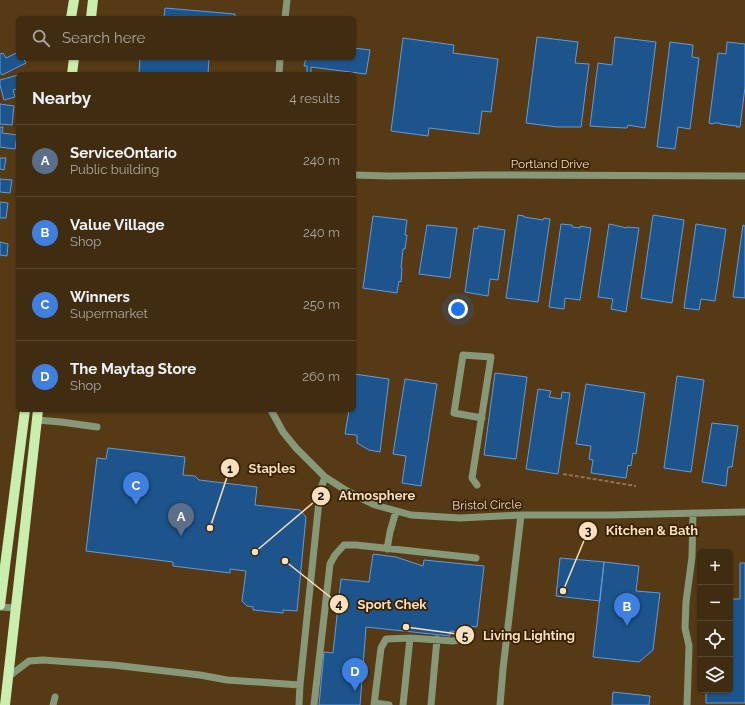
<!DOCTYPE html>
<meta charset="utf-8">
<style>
:root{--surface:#402c10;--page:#473419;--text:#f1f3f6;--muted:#aea79f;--line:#594830;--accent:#d6ab8b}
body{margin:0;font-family:Raleway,sans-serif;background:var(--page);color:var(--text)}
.controls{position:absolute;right:12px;bottom:12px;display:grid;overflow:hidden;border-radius:6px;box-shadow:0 1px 3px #0004}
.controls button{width:36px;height:36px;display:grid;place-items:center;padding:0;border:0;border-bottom:1px solid var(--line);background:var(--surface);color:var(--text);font:20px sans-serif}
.you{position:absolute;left:458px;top:309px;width:14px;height:14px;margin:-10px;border:3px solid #fff;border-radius:50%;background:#1a73e8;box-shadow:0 0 0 6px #1a73e833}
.badge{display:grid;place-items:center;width:26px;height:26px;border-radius:50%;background:var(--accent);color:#fff;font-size:13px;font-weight:700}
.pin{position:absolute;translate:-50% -33px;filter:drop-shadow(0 1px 2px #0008)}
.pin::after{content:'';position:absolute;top:21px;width:14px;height:12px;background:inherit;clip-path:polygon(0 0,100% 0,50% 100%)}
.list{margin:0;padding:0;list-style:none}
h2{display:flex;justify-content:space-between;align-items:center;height:52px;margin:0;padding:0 16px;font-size:17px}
h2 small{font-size:13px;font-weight:400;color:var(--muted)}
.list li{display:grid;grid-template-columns:26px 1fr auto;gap:12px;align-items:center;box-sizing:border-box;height:72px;padding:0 16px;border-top:1px solid var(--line)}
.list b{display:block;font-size:15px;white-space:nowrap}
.list p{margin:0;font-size:13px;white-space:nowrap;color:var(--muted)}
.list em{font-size:13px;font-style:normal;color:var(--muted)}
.icon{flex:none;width:22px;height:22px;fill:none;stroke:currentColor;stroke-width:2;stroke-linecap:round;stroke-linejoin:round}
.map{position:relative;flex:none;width:745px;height:705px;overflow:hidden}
.search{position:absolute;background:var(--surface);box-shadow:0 1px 3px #0004;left:16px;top:16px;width:340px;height:44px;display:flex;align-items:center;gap:10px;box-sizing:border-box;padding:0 14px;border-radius:6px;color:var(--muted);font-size:15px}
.panel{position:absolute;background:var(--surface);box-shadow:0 1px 3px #0004;left:16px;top:72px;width:340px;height:340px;border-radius:6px}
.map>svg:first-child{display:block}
.building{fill:#1c548b;stroke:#639bd7}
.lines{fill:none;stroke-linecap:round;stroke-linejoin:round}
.path{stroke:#8f7350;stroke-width:2;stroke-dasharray:4 2;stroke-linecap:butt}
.minor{stroke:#869878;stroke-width:7}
.major{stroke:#caeead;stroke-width:10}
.labels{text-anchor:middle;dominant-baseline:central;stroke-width:3.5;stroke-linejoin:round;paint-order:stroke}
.street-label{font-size:12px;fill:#fcdfbe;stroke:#372204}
.leader{fill:none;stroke:#fcdfbe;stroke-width:1.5}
.callout-dot{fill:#fcdfbe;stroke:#372204;stroke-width:1.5}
.mark-label{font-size:12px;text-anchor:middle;font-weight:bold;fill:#111}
.callout-label{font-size:13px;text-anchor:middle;font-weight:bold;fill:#fcdfbe;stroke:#372204;stroke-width:3.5;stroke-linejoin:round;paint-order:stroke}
</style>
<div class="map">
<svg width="745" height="705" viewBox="0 0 745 705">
<rect width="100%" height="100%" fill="#553a15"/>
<path class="building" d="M165 8 235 14V18H164Z
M537 37 578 42 575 63 589 64 581 127H557L526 123Z
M615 37 656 42 645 128 628 125 627 128 604 127 590 126 598 63 612 65Z
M403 38 454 45 453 53 498 59 491 112 482 111 479 134 429 128 428 136 391 131Z
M670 42 693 45 692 57 699 58 690 129 678 127 675 149 657 147Z
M727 42 745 44V87L740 127H736L737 126 720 124V123H714L713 124 709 123 718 53 726 54Z
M354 48 370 50 366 74 311 67V74H307V66H304L306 58H354Z
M18 52V58H23L26 63 2 75 0 72V54L3 53 6 58Z
M140 58H209L208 74H139Z
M18 75V89L13 90 15 97 4 100 0 85V80Z
M0 104 14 106 12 125 0 124Z
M0 127H3L2 133 17 135 15 149 0 147Z
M0 158H6L4 170 0 169Z
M0 179 12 180 10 193 0 192Z
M0 202 8 203 6 218H0Z
M518 215 524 216V217L537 219 543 220 544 218 550 219 538 302 506 298Z
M653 215 684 220 672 303 641 298Z
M373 216 407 220 405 235H407L405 249H403L401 268H402L401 282 399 281 397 293 363 288Z
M561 224 572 225V227L580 228V226L591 228 580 300 565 298 564 309 549 307Z
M609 224 627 228V227L639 228 626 312 611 309 613 299 598 297Z
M696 224 726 229 715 301 701 299 699 310 684 308Z
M427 225 457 228 450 278 419 274Z
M743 225 745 226V298L733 297Z
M478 226 505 230 498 280 490 279 488 296 465 292 474 228 478 229Z
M0 242 8 244 7 256 0 255Z
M495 373 527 377 516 459 484 455Z
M354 374 389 379 380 452 369 450 357 443V435L345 434 349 410H354Z
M677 376 704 380 691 472 664 468Z
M405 379 437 384 421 486 402 483 406 456 393 454Z
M586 384 645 393 636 454 633 453 631 466 628 465 626 478 591 473 593 460 589 459 591 446 576 444Z
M538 389 551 391 549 397 561 399 562 392 570 393 558 474 526 469Z
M712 423 738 426 732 467H728L726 486 702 482Z
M108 448 185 457 183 475 195 476 199 480 257 487 255 505 300 510 306 517 297 611 283 610V613L253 610V607L247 606 242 601 246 571 230 569V573L173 566V562L86 551 97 458 106 459Z
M373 554 396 557 423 566 424 560 484 566 477 627 461 625 460 632 450 631V636L366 627 360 705H319L324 652 333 653 341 579 369 582Z
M560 558 604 562 600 601 556 596Z
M604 562 639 566 636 591 660 593 653 650 639 662 593 657Z
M740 563H745V703H706V690H730V599H740Z
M613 692 650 696 649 705H612Z"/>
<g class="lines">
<path class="path" d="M563 474 636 486"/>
<path class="minor" d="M285 18 287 0
M279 74 280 58
M354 175 389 176 484 175 745 176
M271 410 283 432 296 448 325 477 347 491 375 505 411 515 460 518 521 515H612L745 512
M37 420 61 422 97 427
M477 485 472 478 491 357 463 355 454 413 482 418
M387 549 390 532 396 511
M0 607 16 608
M8 677 29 661 43 660 113 665 200 675 227 680 300 685
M375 703 389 705
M53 705 55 697
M299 705 300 685 320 491 325 477
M314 705 330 564 335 555 344 545H356L476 558
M374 705 381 648 386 639 410 638 453 641 471 637
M403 705 410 638
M431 705 437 639
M500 705 503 669 521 515
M687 705 689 646 685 628 686 602 692 557 693 513"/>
<path class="major" d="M71 18 74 0
M91 18 93 0
M72 74 74 58
M0 605 25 410
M5 705 38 410"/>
</g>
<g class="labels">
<g class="street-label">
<text x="550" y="164">Portland Drive</text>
<text transform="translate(487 505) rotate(-1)">Bristol Circle</text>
</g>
</g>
<path class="leader" d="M210 528L230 468M255 552L321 496M563 591L588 531M285 561L339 604M406 627L465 635"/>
<g class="callout-dot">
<circle cx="210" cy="528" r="4"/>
<circle cx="255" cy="552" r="4"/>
<circle cx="563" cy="591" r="4"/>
<circle cx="285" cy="561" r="4"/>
<circle cx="406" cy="627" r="4"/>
<circle cx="230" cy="468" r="10"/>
<circle cx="321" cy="496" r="10"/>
<circle cx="588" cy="531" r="10"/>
<circle cx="339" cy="604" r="10"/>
<circle cx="465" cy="635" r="10"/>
</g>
<g class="mark-label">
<text x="230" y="473">1</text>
<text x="321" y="500">2</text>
<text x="588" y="535">3</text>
<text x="339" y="608">4</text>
<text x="465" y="640">5</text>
</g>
<g class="callout-label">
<text x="272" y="473">Staples</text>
<text x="377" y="500">Atmosphere</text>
<text x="652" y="535">Kitchen &amp; Bath</text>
<text x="392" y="609">Sport Chek</text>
<text x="529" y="640">Living Lighting</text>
</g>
</svg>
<div class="controls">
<button>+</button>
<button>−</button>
<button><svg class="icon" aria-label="locate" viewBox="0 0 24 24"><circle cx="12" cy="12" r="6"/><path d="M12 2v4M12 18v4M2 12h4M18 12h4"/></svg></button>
<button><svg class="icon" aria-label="layers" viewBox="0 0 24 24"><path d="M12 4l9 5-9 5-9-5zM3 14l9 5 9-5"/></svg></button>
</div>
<div class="you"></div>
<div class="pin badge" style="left:181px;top:536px;background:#5c6f8a">A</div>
<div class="pin badge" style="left:627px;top:626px;background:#3f7fe0">B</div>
<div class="pin badge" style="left:136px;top:505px;background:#3f7fe0">C</div>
<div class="pin badge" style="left:355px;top:691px;background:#3f7fe0">D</div>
<div class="search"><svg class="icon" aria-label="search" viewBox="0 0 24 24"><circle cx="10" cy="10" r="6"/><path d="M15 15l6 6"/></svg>Search here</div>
<section class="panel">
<h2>Nearby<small>4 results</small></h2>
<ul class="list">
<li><span class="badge" style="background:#5c6f8a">A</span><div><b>ServiceOntario</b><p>Public building</p></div><em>240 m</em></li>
<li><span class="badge" style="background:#3f7fe0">B</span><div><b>Value Village</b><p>Shop</p></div><em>240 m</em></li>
<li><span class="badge" style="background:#3f7fe0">C</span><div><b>Winners</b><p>Supermarket</p></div><em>250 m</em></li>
<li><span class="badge" style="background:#3f7fe0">D</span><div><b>The Maytag Store</b><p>Shop</p></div><em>260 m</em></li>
</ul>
</section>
</div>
